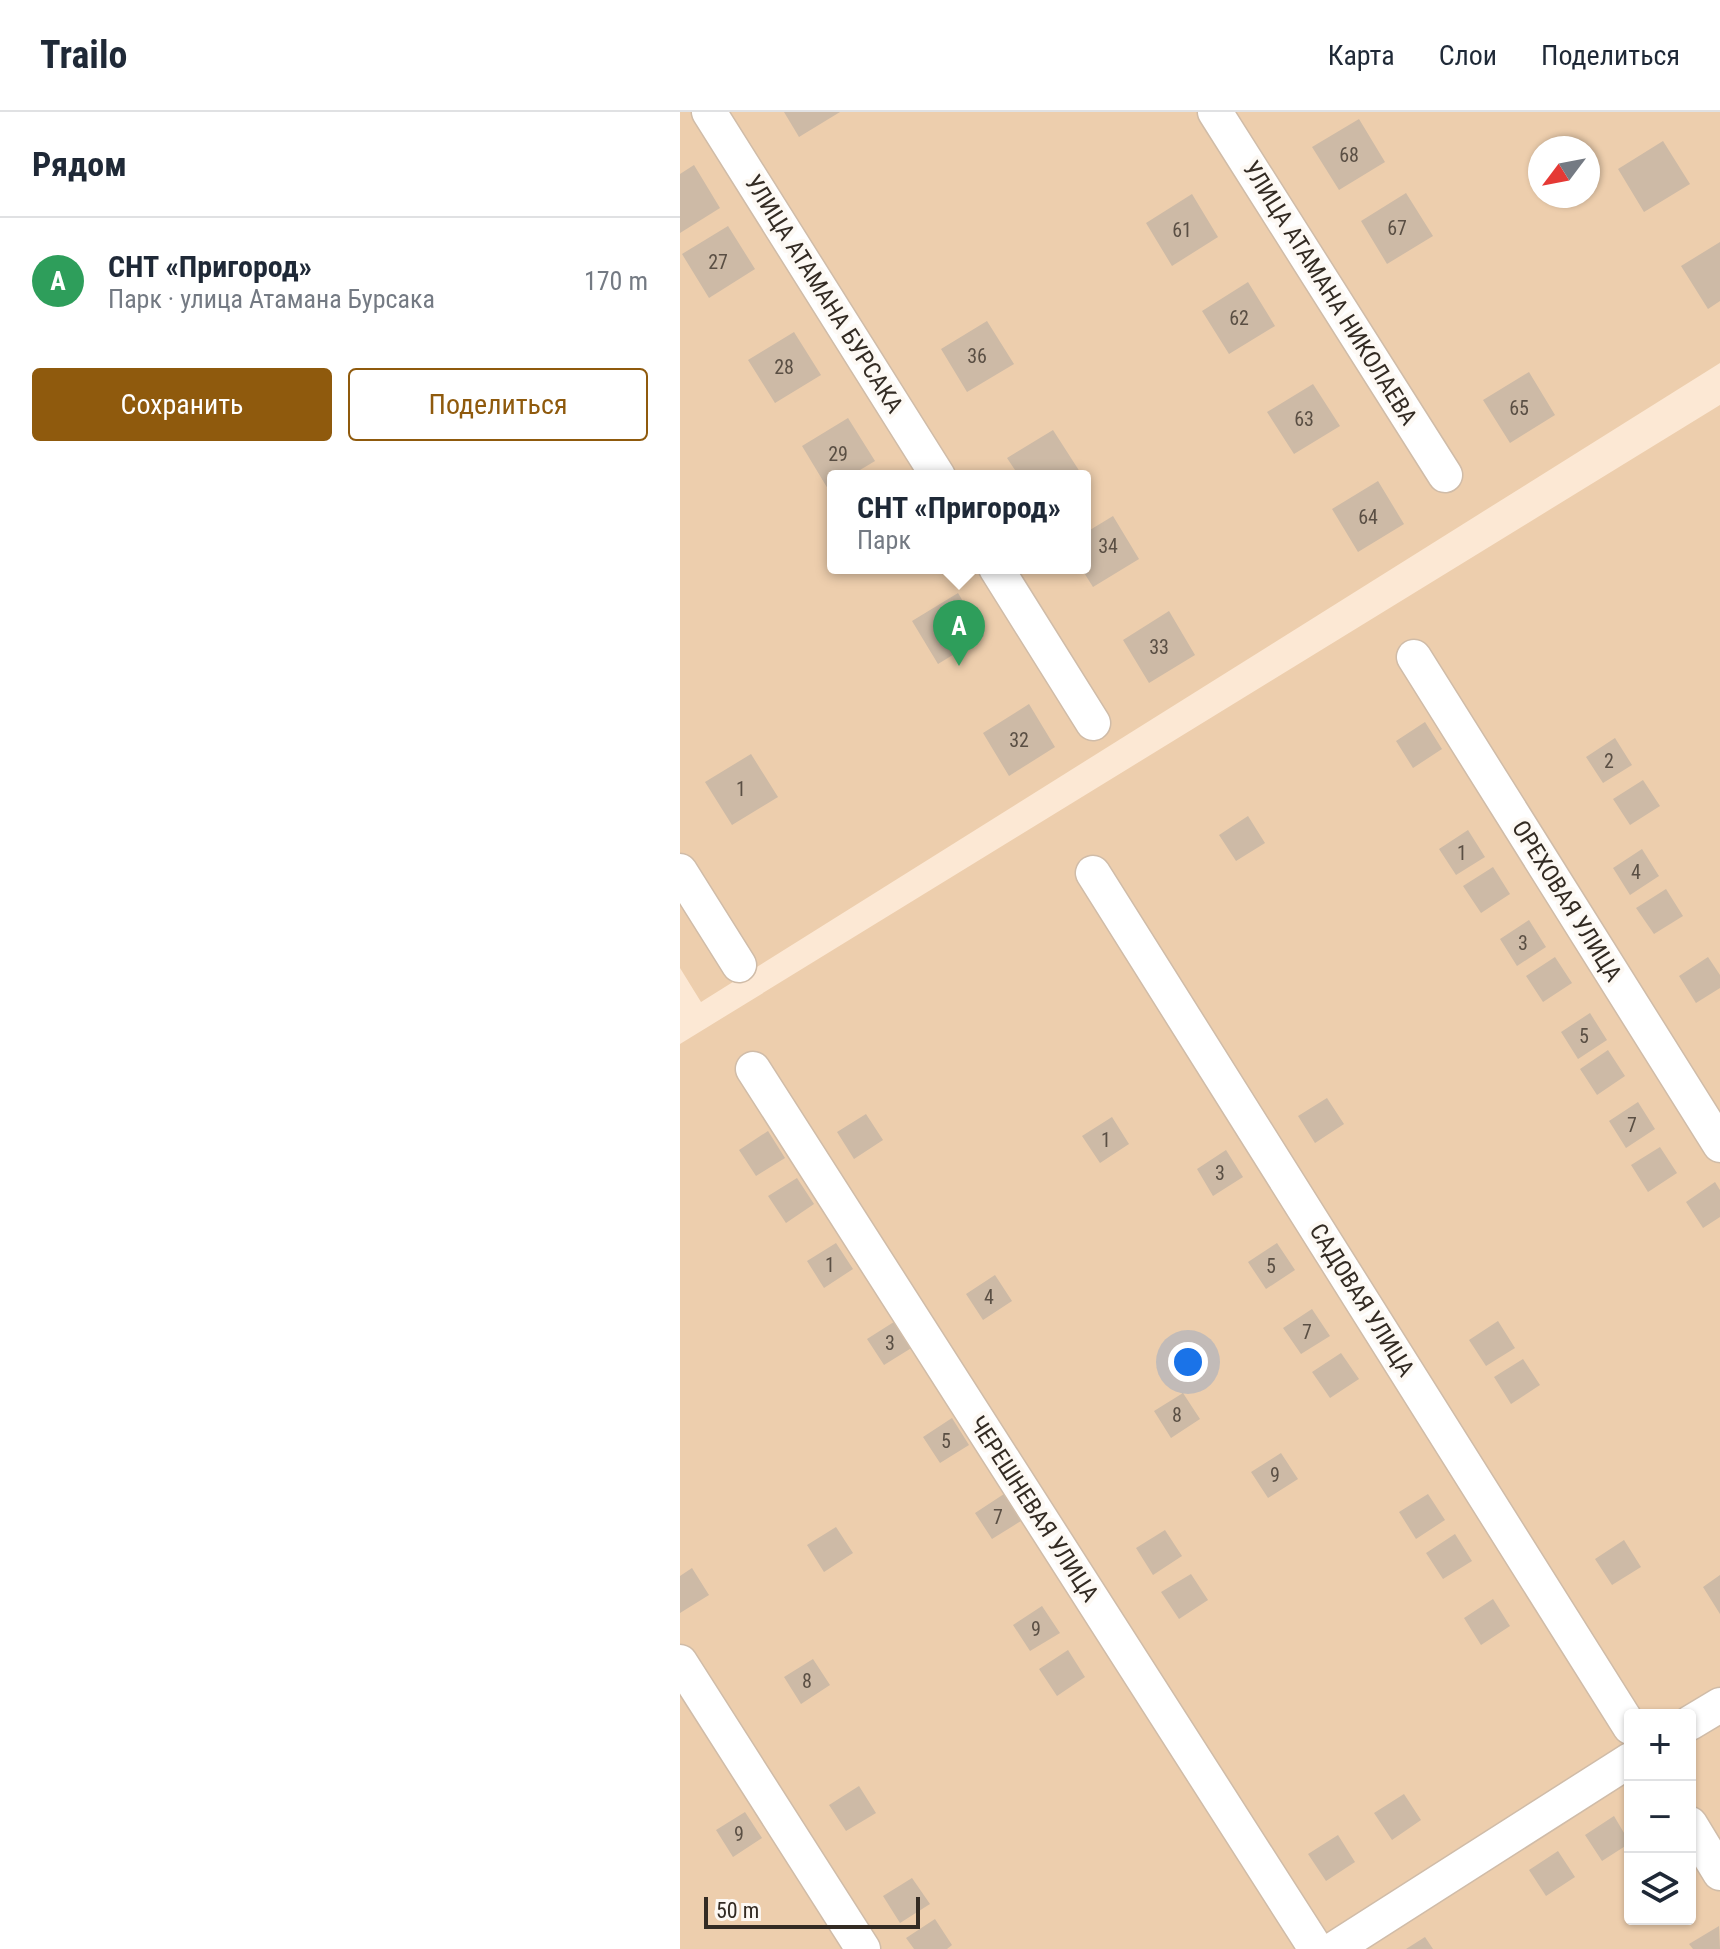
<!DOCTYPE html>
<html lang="ru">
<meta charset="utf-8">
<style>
:root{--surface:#fff;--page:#f6f6f7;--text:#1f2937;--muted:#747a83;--line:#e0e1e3;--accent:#8f5a0d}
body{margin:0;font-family:"Roboto Condensed",sans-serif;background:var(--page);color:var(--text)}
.controls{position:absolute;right:24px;bottom:24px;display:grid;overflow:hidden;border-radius:8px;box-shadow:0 2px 6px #0004}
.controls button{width:72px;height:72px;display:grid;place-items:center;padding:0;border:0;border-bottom:2px solid var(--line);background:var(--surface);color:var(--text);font:40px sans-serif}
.compass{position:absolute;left:848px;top:24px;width:72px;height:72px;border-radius:50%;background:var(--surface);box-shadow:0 2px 6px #0004;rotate:238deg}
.scale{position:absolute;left:24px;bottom:20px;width:216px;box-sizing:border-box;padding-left:8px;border:4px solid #332b23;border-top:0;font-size:22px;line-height:28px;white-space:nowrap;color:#332b23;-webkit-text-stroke:6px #fdf9f4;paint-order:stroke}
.you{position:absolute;left:508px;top:1250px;width:28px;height:28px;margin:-20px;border:6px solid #fff;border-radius:50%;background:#1a73e8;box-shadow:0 0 0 12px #1a73e833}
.badge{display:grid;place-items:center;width:52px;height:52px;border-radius:50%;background:var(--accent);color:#fff;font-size:26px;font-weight:700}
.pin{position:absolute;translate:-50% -66px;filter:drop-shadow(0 2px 4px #0008)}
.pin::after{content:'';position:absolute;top:42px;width:28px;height:24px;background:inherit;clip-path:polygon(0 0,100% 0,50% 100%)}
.popup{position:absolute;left:147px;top:358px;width:264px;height:104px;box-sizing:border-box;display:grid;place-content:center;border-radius:8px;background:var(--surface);filter:drop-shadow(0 2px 6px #0005);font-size:26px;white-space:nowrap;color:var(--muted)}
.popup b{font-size:30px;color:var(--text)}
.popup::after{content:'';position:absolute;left:50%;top:100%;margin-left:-16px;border:16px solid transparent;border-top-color:var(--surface)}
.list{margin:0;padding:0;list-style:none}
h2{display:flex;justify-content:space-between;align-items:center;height:104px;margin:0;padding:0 32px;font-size:34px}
h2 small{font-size:26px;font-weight:400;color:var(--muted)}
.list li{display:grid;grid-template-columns:52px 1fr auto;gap:24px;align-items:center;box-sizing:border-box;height:128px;padding:0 32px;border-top:2px solid var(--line)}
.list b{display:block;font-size:30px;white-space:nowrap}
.list p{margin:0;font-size:26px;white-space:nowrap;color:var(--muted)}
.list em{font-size:26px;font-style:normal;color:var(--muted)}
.actions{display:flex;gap:16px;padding:24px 32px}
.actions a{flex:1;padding:18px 0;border:2px solid var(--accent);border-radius:8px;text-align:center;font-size:28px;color:var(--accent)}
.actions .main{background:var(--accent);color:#fff}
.icon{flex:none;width:44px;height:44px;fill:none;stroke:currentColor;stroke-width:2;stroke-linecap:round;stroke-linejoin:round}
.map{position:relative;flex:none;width:1040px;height:1837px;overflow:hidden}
header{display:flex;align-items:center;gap:48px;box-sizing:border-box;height:112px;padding:0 40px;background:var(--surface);border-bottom:2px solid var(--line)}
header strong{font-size:38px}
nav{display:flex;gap:44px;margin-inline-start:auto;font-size:28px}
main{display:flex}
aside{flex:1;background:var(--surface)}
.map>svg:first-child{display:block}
.green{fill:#edcead;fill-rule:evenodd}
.building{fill:#cdbaa6}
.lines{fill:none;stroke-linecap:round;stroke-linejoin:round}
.minor-casing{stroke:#d0bca8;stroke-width:37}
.minor{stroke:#fff;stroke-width:34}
.labels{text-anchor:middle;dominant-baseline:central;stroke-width:8;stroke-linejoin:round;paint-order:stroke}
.number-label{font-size:20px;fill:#5a4f44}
.street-label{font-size:24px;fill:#332b23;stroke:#fdf9f4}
</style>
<header>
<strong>Trailo</strong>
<nav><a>Карта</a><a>Слои</a><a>Поделиться</a></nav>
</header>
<main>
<aside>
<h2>Рядом<small></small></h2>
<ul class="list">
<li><span class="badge" style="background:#2e9e5b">A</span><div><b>СНТ «Пригород»</b><p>Парк · улица Атамана Бурсака</p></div><em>170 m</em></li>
</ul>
<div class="actions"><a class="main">Сохранить</a><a>Поделиться</a></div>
</aside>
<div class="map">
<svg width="1040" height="1837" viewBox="0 0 1040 1837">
<rect width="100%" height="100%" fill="#fce8d4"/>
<path class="green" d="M0 0H1040V251L21 890 0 856ZM860 36H908V84H860ZM153 364H405V456H153Z
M1040 293V1837H0V932ZM950 1603H1010V1807H950Z"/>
<path class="building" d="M104 0H160L119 25Z
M679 7 705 50 659 78 632 35Z
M983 29 1010 72 964 100 938 57Z
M14 53 40 96 0 121V62Z
M726 81 753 124 707 152 681 109Z
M512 82 538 125 492 154 466 111Z
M48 114 75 157 29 186 2 142Z
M1040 130V189L1028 197 1001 154Z
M568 170 595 214 549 242 522 199Z
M307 209 334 252 287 280 261 237Z
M114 220 141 263 95 291 68 248Z
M849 260 875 303 830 331 803 288Z
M633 272 660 314 614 342 587 300Z
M168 306 195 349 170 364H153V374L148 377 122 334Z
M373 318 400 360 394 364H339L327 346Z
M698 369 724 412 678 440 652 397Z
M433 404 459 447 413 475 401 456H405V421Z
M278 481 304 524 258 552 232 509Z
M489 499 515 543 469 571 443 528Z
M349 592 375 635 329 664 303 621Z
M745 610 762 637 733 656 716 629Z
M935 626 952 653 923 671 906 645Z
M71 642 98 685 52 713 25 670Z
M963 668 980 694 950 713 933 687Z
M568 704 585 731 556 749 539 723Z
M788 718 805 745 776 763 759 737Z
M962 737 979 764 950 783 933 756Z
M813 755 830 782 801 801 783 774Z
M986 777 1003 804 974 822 956 796Z
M849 808 866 835 837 854 820 827Z
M875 845 892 871 863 890 846 864Z
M1028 845 1040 863V876L1016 891 999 864Z
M910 901 927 928 898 947 881 920Z
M928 938 945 964 917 983 900 957Z
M647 986 664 1012 635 1031 618 1004Z
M958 990 975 1017 946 1036 929 1009Z
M186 1002 203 1028 174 1047 157 1020Z
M432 1005 449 1032 420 1051 402 1024Z
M88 1019 105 1046 76 1064 59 1038Z
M980 1035 997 1061 968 1080 951 1053Z
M546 1038 563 1065 533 1084 517 1057Z
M117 1066 134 1092 106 1111 88 1084Z
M1035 1070 1040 1078V1105L1023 1116 1006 1090Z
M156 1131 173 1157 144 1176 127 1149Z
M597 1131 615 1158 586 1177 568 1150Z
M315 1163 332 1189 303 1208 286 1182Z
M632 1197 650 1224 621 1242 603 1216Z
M217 1208 233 1235 204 1253 187 1227Z
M818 1209 835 1236 806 1254 789 1228Z
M661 1241 679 1267 650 1286 632 1260Z
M843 1247 860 1273 831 1292 814 1265Z
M503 1281 520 1307 491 1326 474 1299Z
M272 1306 289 1333 260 1351 243 1325Z
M601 1341 618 1367 588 1386 571 1360Z
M324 1382 341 1409 312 1427 295 1401Z
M748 1382 765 1408 736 1427 719 1400Z
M156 1415 173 1441 144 1460 127 1433Z
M485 1418 502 1444 473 1463 456 1436Z
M775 1422 792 1449 763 1467 746 1441Z
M944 1428 961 1455 932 1473 915 1447Z
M12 1456 29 1483 0 1501V1464Z
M511 1462 528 1488 499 1507 481 1480Z
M1040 1463V1502L1023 1475Z
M813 1487 830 1514 801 1533 784 1506Z
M362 1494 380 1521 350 1539 333 1513Z
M388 1538 405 1565 377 1584 359 1557Z
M133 1547 150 1573 121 1592 104 1565Z
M179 1674 196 1701 166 1719 149 1693Z
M724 1682 741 1708 712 1728 694 1701Z
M65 1700 82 1726 53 1745 36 1718Z
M934 1704 950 1731 922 1749 905 1723Z
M658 1723 675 1750 646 1769 628 1742Z
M878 1739 895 1765 866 1784 849 1758Z
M232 1766 250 1792 220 1811 203 1784Z
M255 1807 272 1833 267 1837H234L226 1826Z
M1039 1814 1040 1837H1013L1009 1832Z
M745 1825 753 1837H726Z"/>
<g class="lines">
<g class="minor-casing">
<path id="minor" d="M29 0 258 364
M535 0 765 363
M316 456 413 611
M734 545 1040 1033
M0 759 59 853
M413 761 950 1615
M73 957 636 1837
M0 1550 183 1837
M1010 1611 1040 1593
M1010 1712 1040 1761
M654 1837 950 1648"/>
</g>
<use href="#minor" class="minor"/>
</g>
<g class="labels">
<g class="number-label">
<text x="669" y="43">68</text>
<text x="717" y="116">67</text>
<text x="502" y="118">61</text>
<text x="38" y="150">27</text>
<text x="559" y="206">62</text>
<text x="297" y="244">36</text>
<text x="104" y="255">28</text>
<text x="839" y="296">65</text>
<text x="624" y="307">63</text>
<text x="158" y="342">29</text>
<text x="688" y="405">64</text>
<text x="428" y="434">34</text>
<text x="479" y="535">33</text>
<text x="339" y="628">32</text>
<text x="929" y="649">2</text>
<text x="61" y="677">1</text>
<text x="782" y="741">1</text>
<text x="956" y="760">4</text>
<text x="843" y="831">3</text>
<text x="904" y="924">5</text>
<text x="952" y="1013">7</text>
<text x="426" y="1028">1</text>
<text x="540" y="1061">3</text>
<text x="150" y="1153">1</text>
<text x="591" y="1154">5</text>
<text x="309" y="1185">4</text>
<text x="627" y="1220">7</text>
<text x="210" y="1231">3</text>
<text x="497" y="1303">8</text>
<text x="266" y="1329">5</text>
<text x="595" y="1363">9</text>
<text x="318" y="1405">7</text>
<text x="356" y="1517">9</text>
<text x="127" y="1569">8</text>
<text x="59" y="1722">9</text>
</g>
<g class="street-label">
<text transform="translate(650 181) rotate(58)">УЛИЦА АТАМАНА НИКОЛАЕВА</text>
<text transform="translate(144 182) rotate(58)">УЛИЦА АТАМАНА БУРСАКА</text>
<text transform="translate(887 789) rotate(58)">ОРЕХОВАЯ УЛИЦА</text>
<text transform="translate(682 1188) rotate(58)">САДОВАЯ УЛИЦА</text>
<text transform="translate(354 1397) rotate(57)">ЧЕРЕШНЕВАЯ УЛИЦА</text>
</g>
</g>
</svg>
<div class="controls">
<button>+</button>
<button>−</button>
<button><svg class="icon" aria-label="layers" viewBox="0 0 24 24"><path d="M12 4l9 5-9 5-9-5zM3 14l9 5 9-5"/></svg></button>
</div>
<svg class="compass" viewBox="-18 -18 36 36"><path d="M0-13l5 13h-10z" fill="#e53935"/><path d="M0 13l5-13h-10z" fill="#747a83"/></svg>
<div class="scale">50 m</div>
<div class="you"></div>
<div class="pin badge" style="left:279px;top:554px;background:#2e9e5b">A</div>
<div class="popup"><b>СНТ «Пригород»</b>Парк</div>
</div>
</main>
